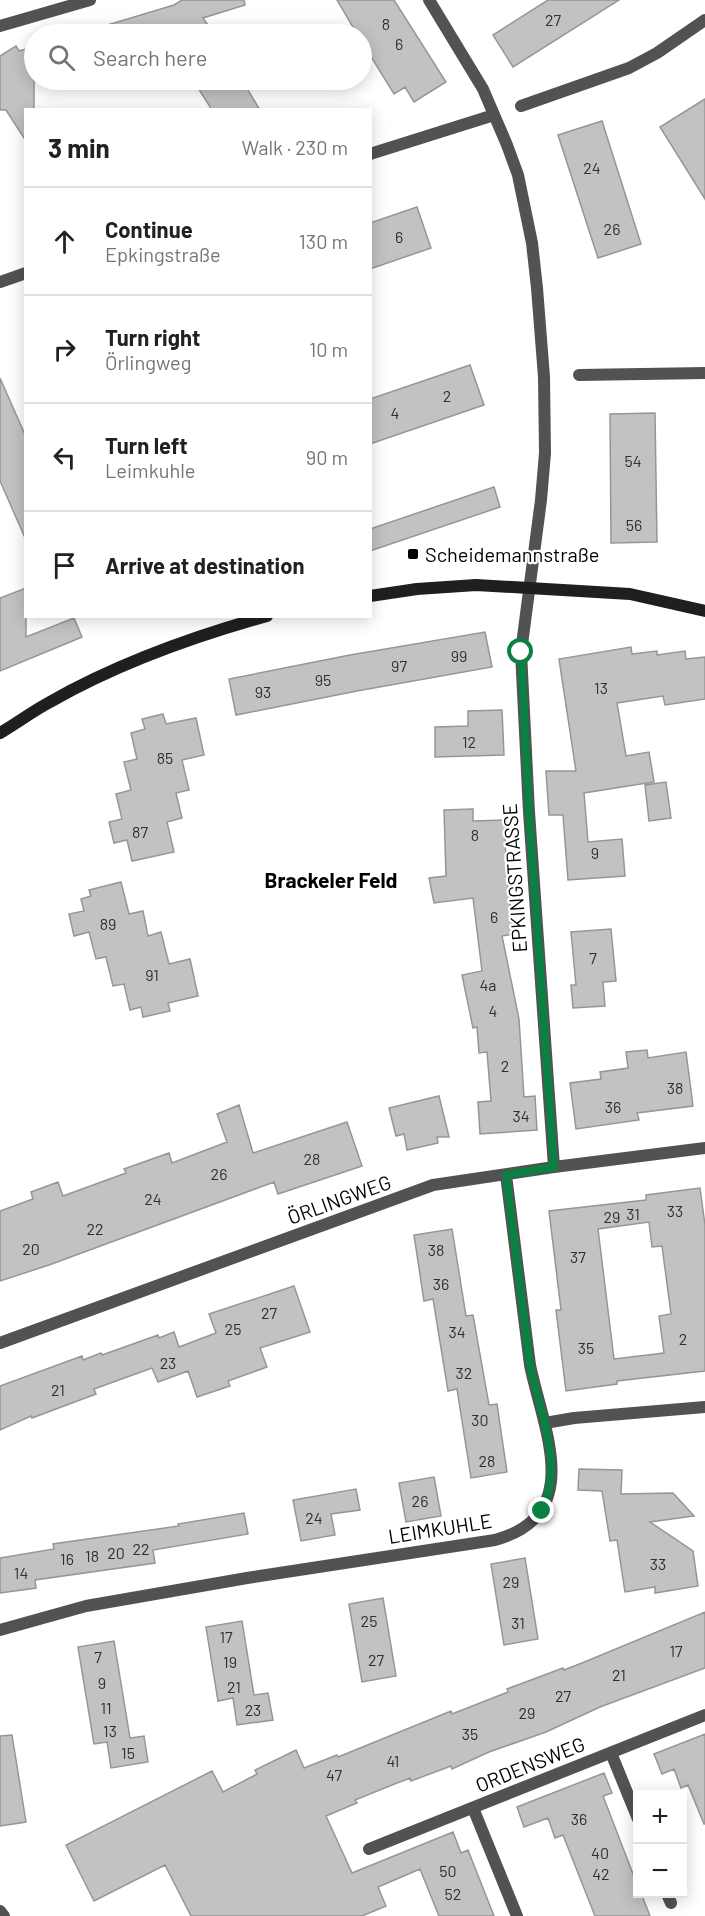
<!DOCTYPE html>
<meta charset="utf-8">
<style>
:root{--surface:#fff;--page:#f6f6f6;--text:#202124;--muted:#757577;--line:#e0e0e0}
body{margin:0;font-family:Barlow,sans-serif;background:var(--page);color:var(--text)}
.controls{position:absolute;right:18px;bottom:18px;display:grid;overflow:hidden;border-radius:0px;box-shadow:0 3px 15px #0003}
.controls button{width:54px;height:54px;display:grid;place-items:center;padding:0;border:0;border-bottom:2px solid var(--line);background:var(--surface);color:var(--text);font:30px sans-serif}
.stop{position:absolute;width:18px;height:18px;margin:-14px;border:4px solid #0b8043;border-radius:50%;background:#fff}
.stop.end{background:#0b8043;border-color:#fff;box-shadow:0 2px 6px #0008}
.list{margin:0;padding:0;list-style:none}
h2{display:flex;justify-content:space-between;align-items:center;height:78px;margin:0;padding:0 24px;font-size:26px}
h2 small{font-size:20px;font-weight:400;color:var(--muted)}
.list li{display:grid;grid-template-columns:39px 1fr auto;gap:18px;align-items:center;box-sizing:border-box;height:108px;padding:0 24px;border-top:2px solid var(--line)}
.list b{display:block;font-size:22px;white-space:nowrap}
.list p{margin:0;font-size:20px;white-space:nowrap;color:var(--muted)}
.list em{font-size:20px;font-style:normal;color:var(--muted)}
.icon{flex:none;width:33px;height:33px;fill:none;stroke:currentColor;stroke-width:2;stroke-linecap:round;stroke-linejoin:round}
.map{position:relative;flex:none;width:705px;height:1916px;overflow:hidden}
.search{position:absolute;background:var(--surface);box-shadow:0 3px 15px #0003;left:24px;top:24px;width:348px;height:66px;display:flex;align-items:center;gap:15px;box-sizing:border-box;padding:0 21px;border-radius:33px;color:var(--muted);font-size:22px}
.panel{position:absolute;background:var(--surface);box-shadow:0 3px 15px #0003;left:24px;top:108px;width:348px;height:510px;border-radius:0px}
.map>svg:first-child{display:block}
.building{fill:#c2c2c2;stroke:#969696;stroke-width:1.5;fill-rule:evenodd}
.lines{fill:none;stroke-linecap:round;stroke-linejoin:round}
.lane{stroke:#525252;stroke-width:12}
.street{stroke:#525252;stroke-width:12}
.secondary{stroke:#1f1f1f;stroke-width:12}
.route{stroke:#0b8043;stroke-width:8}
.poi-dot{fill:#000;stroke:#fff;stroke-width:2}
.labels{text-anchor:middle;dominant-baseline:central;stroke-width:4.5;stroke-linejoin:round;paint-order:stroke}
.number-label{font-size:16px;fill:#303030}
.poi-label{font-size:20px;fill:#000;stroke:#fff;text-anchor:start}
.street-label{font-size:20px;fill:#000;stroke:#fff}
.neighbourhood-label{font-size:21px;font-weight:bold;fill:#000;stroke:#fff}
</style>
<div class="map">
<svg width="705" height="1916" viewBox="0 0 705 1916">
<rect width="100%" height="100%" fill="#fff"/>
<path class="building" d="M182 0H244L245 5 203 18 214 34H95L94 29 174 5Z
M337 0H394L446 82 414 102 405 87 394 94 362 42V34H357Z
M548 0H619L513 67 493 35Z
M16 46 19 51 34 47V110H26V141L6 110H0V56Z
M193 80H242L260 110H212Z
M705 99V199L660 127Z
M602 121 641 244 598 258 558 135Z
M417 207 431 248 370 269V223Z
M470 365 484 405 370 444V399Z
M0 378 26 437V540L0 481Z
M655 413 657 542 611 543 610 414Z
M494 487 500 507 370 551V529Z
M26 588V637L74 618 82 637 0 671V598Z
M485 632 492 667 357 691 236 715 229 679 350 655Z
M631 647 632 654 657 651V655L685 651 686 659 705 657V699L665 705 663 696 617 703 626 756 649 752 654 782 584 793 588 842 622 839 625 876 568 880 563 815H549L546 771H576L559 659Z
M502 710 504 755 435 757V727L468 726V711Z
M163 714 166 724 196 718 204 755 182 760 189 790 176 793 182 818 167 822 174 852 132 861 127 840 114 843 109 822 122 819 116 794 131 790 124 762 137 759 131 733 145 729 142 719Z
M666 782 671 818 649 821 645 785Z
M473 809V821L505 820 506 871 514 934 502 936 519 1019 524 1097 535 1096 537 1130 480 1134 478 1102 491 1101 487 1052 479 1053 477 1027 473 1028 462 975 482 971 473 898 434 903 429 878 446 876 444 810Z
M121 882 129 914 143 911 148 936 161 932 169 964 190 959 198 996 168 1003 170 1011 143 1017 141 1007 130 1010 124 984 113 986 106 957 96 959 89 932 74 936 69 914 84 911 81 899 91 896 89 890Z
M611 929 616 981 603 982 605 1006 573 1008 571 985H576L571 932Z
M647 1050 648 1058 686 1052 693 1106 637 1113 639 1120 576 1129 570 1083 601 1079 600 1072 628 1068 626 1052Z
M439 1096 449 1137H437L438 1143 407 1150 404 1134 396 1136 389 1108Z
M239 1105 253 1153 347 1122 362 1166 278 1194 274 1182 49 1265 0 1281V1211L33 1199 31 1192 58 1182 63 1196 126 1173 124 1169 169 1153 172 1163 227 1142 217 1114Z
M700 1188 705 1225V1371L617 1381V1384L566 1391 556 1310H561L549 1211 646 1200V1195ZM649 1222 652 1247 662 1246 671 1314 659 1316 664 1353 614 1359 598 1229Z
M452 1229 466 1316 473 1315 489 1405 497 1404 507 1472 471 1478 457 1389 448 1391 433 1299 424 1301 414 1235Z
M294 1286 310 1332 260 1348 267 1367 228 1381 230 1386 197 1397 188 1371 158 1382 152 1368 94 1389 96 1394 32 1418 31 1416 0 1430V1386L82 1356 83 1360 101 1353 102 1355 158 1335 159 1338 174 1332 179 1347 216 1333 209 1314Z
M579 1469 622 1470 621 1494 673 1493 694 1516 650 1522 693 1551 698 1586 655 1593V1587L625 1592 617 1540 610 1541 602 1491 578 1490Z
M434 1477 441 1516 406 1522 399 1483Z
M356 1489 360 1510 331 1514 335 1535 301 1541 293 1500Z
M244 1513 248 1534 153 1550 155 1563 35 1580 36 1588 0 1593V1558L54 1549 53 1544 179 1526 178 1524Z
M525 1558 538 1639 504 1645 491 1564Z
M383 1598 396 1676 362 1682 349 1604Z
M705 1612V1668L600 1707 546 1732 489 1752 452 1769 451 1766 411 1781 410 1778 392 1785 355 1800 357 1803 326 1816 352 1873 453 1832 461 1853 468 1850 494 1916H439L420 1869 378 1887 386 1906 362 1916H191L165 1865 94 1901 66 1845 212 1771 223 1792 257 1774 255 1770 296 1750 304 1768 337 1755 338 1757 451 1711 452 1714 508 1692 507 1689 563 1668 564 1670 582 1663Z
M242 1621 254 1695 268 1693 273 1720 237 1725 233 1698 218 1701 206 1627Z
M114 1641 130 1738 144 1736 148 1762 111 1768 107 1742 94 1744 78 1647Z
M705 1734V1824H704L688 1785 681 1788 674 1769 662 1774 654 1754Z
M12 1735 26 1822 0 1826V1736Z
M604 1773 612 1793 603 1796 638 1887V1893H641L650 1916H595L563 1835 555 1838 548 1818 524 1827 517 1807Z"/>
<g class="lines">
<path class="lane" d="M611 1753 638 1819
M473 1808 517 1916
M667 1894 671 1903"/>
<path class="street" d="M429 0 483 89 507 145 518 175 532 243 537 288 544 377 545 453 541 500 521 652 529 812 554 1167
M0 26 90 0
M521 106 629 68 657 53 705 20
M370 154 494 115
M0 282 26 273
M579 375 705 373
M0 1343 433 1185 554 1167 705 1148
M545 1423 574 1418 705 1407
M0 1630 86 1606 247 1578 495 1540C586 1515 543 1429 530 1365L506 1175
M369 1849 705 1715
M0 1911 4 1916"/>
<path class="secondary" d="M370 596 417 589 476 585 529 588 630 594 705 611
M0 733C17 723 33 711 50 702 115 665 195 636 267 616"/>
</g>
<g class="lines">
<path class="route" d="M521 652 529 812 554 1167 506 1175 530 1365C540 1414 564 1462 542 1511"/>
</g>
<rect class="poi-dot" x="407" y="548" width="12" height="12" rx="3"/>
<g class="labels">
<g class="number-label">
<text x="553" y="19">27</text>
<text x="386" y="23">8</text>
<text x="399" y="43">6</text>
<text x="592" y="167">24</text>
<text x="612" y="228">26</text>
<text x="399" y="236">6</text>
<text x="447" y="395">2</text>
<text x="395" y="412">4</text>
<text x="633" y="460">54</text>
<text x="634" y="524">56</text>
<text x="459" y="655">99</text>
<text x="399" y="665">97</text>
<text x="323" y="679">95</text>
<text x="601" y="687">13</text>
<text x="263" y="691">93</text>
<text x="469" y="741">12</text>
<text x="165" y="757">85</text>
<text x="140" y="831">87</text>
<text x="475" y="834">8</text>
<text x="595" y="852">9</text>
<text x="494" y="916">6</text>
<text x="108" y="923">89</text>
<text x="593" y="957">7</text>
<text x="152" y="974">91</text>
<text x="488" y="984">4a</text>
<text x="493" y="1010">4</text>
<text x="505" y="1065">2</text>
<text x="675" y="1087">38</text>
<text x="613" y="1106">36</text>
<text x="521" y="1115">34</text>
<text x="312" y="1158">28</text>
<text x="219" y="1173">26</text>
<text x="153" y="1198">24</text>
<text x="675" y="1210">33</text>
<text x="633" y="1213">31</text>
<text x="612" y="1216">29</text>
<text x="95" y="1228">22</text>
<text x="31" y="1248">20</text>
<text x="436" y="1249">38</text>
<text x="578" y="1256">37</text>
<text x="441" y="1283">36</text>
<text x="269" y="1312">27</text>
<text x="233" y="1328">25</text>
<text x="457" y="1331">34</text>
<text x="683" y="1338">2</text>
<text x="586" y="1347">35</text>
<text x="168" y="1362">23</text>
<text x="464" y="1372">32</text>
<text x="58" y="1389">21</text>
<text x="480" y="1419">30</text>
<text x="487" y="1460">28</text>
<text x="420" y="1500">26</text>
<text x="314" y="1517">24</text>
<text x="141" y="1548">22</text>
<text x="116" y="1552">20</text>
<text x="92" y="1555">18</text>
<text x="67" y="1558">16</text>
<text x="658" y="1563">33</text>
<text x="21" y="1572">14</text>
<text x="511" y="1581">29</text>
<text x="369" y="1620">25</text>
<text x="518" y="1622">31</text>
<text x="226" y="1636">17</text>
<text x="676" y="1650">17</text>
<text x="98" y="1656">7</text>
<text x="376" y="1659">27</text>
<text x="230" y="1661">19</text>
<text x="619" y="1674">21</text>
<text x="102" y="1682">9</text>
<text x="234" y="1686">21</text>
<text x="563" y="1695">27</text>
<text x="106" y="1707">11</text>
<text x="253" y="1709">23</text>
<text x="527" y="1712">29</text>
<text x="110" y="1730">13</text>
<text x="470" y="1733">35</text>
<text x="128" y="1752">15</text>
<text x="393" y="1760">41</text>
<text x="334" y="1774">47</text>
<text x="579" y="1818">36</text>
<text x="600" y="1852">40</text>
<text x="448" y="1870">50</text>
<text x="601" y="1873">42</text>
<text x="453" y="1893">52</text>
</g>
<g class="poi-label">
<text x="425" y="554">Scheidemannstraße</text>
</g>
<g class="street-label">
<text transform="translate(514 878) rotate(-94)">EPKINGSTRASSE</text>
<text transform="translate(339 1199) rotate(-20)">ÖRLINGWEG</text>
<text transform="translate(440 1528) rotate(-9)">LEIMKUHLE</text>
<text transform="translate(530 1764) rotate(-22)">ORDENSWEG</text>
</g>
<g class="neighbourhood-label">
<text x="331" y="879">Brackeler Feld</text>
</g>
</g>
</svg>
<div class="controls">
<button>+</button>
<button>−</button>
</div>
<div class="stop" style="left:521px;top:652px"></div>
<div class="stop end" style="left:542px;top:1511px"></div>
<div class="search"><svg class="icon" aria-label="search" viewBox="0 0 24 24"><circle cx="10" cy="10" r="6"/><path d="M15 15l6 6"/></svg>Search here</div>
<section class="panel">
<h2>3 min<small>Walk · 230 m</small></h2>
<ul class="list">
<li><svg class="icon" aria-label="ahead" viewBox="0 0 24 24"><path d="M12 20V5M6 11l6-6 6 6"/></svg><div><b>Continue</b><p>Epkingstraße</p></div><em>130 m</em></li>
<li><svg class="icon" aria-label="right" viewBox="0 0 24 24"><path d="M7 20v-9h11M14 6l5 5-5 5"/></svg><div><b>Turn right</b><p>Örlingweg</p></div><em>10 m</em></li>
<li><svg class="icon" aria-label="left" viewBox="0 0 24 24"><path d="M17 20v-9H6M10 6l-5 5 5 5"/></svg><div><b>Turn left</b><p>Leimkuhle</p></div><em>90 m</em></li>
<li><svg class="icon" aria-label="arrive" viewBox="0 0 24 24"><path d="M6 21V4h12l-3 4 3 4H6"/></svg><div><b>Arrive at destination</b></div></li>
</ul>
</section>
</div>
